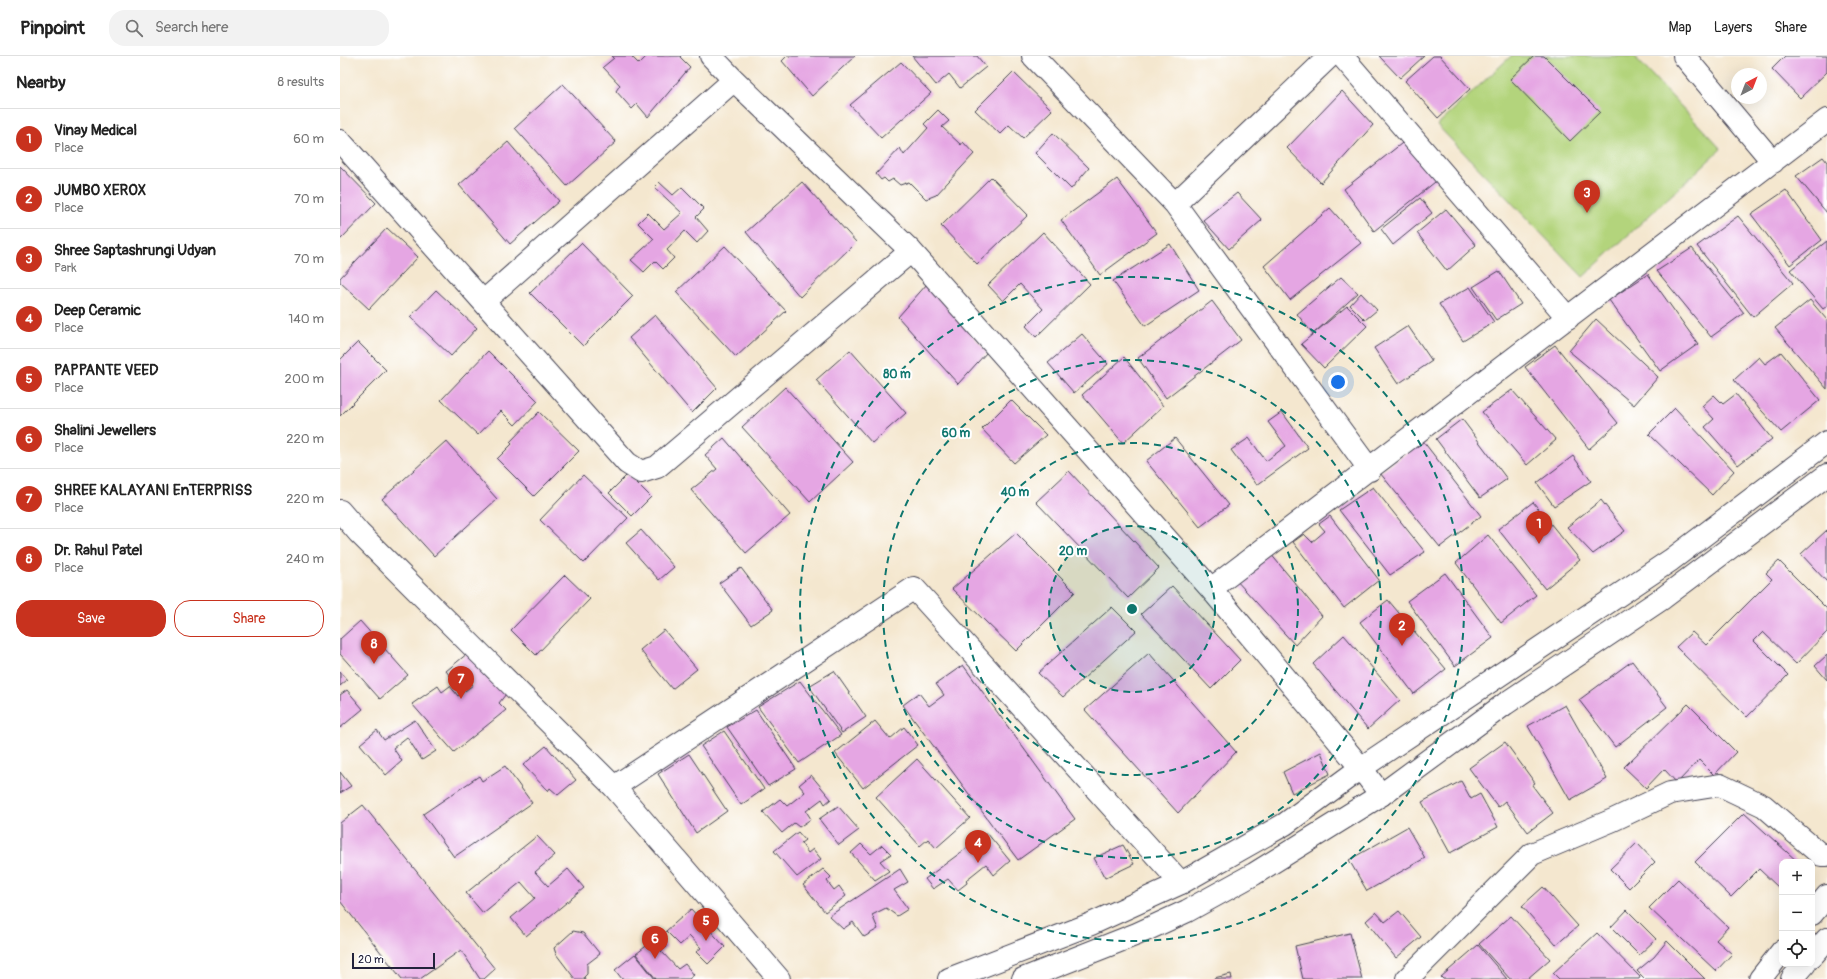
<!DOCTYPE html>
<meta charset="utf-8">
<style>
:root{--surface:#fff;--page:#f2f2f2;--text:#222;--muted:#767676;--line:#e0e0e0;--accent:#c8321e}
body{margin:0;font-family:Pangolin,sans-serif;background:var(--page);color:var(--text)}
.controls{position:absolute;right:12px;bottom:12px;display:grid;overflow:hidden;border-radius:8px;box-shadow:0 4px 16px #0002}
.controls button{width:36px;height:36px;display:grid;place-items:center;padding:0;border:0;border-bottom:1px solid var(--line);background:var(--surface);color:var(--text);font:20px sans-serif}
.compass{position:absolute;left:1391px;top:12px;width:36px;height:36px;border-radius:50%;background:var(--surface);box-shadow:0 4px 16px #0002;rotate:42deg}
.scale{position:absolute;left:12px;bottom:10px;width:83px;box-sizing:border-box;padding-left:4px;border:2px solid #22223b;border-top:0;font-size:11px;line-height:14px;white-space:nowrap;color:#22223b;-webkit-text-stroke:3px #fff;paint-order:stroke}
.you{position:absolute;left:998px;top:326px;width:14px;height:14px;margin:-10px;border:3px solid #fff;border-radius:50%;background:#1a73e8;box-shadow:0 0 0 6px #1a73e833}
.badge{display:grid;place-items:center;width:26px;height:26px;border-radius:50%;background:var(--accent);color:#fff;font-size:13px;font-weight:700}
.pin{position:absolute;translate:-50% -33px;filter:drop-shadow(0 1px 2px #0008)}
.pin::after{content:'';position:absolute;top:21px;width:14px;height:12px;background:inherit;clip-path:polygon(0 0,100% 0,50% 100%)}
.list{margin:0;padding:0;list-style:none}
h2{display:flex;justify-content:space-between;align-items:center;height:52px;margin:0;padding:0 16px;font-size:17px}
h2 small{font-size:13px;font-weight:400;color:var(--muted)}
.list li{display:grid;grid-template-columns:26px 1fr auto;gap:12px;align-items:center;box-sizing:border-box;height:60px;padding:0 16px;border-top:1px solid var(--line)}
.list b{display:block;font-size:15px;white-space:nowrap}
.list p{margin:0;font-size:13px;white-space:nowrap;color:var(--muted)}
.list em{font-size:13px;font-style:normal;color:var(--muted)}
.actions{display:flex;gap:8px;padding:12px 16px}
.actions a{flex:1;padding:9px 0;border:1px solid var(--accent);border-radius:16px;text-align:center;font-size:14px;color:var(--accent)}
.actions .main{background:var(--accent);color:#fff}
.icon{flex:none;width:22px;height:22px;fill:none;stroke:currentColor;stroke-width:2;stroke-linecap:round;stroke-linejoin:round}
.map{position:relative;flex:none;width:1487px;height:923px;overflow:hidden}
header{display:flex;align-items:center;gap:24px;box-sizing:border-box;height:56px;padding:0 20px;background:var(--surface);border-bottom:1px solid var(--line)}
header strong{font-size:19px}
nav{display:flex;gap:22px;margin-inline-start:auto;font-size:14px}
.search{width:280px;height:36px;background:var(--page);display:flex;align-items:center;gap:10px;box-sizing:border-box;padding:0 14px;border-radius:16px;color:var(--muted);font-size:15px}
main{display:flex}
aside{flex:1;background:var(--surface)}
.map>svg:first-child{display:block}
.green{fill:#b3d47b;stroke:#6a7b5b}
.building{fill:#e5a6e3}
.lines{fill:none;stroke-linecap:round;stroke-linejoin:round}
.street-casing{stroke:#424051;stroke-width:24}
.secondary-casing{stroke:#424051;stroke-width:24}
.street{stroke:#fff;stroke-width:22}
.secondary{stroke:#fff;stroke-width:22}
.ring{fill:none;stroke:#0f766e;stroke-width:2;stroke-dasharray:7 5}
.centre{fill:#0f766e;stroke:#fff;stroke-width:2}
.ring-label{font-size:12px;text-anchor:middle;font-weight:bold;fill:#0f766e;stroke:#fff;stroke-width:4;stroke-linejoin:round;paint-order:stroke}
</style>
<header>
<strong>Pinpoint</strong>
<div class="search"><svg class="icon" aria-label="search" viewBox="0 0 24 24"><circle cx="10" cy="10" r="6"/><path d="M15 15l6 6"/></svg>Search here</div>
<nav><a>Map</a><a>Layers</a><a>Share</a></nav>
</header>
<main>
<aside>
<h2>Nearby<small>8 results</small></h2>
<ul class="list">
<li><span class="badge">1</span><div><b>Vinay Medical</b><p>Place</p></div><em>60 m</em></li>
<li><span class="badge">2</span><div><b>JUMBO XEROX</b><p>Place</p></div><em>70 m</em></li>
<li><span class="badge">3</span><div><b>Shree Saptashrungi Udyan</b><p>Park</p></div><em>70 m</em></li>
<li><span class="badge">4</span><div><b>Deep Ceramic</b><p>Place</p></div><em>140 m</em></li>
<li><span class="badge">5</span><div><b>PAPPANTE VEED</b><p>Place</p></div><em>200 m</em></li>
<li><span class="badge">6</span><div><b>Shalini Jewellers</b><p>Place</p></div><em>220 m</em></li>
<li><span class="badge">7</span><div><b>SHREE KALAYANI EnTERPRISS</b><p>Place</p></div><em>220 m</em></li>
<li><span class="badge">8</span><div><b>Dr. Rahul Patel</b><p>Place</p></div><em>240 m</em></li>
</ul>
<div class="actions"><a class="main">Save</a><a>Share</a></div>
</aside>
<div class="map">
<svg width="1487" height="923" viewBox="0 0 1487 923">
<rect width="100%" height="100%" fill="#fff"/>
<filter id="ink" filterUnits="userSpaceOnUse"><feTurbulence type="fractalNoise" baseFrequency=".025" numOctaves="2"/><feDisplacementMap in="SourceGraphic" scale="8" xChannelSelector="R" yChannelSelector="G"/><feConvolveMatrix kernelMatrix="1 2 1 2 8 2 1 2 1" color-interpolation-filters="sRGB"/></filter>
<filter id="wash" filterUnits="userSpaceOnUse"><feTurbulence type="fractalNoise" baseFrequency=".012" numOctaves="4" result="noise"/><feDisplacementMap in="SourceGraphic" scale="16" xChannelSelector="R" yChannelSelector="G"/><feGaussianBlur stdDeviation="0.9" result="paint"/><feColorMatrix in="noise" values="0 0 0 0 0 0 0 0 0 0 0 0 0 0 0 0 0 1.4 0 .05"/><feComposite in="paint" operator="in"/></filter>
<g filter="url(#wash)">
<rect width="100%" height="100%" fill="#f4e7cf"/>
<path class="green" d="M1171 0H1294L1381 93 1243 221 1097 69Z"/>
<g id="blocks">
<path class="building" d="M272 0H291L299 8 307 0H341L340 1 350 11 308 61 297 48 292 53 276 35 280 29 263 11 274 2Z
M447 0H515L472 40 442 5Z
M572 0H637L646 11 620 32 609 18 596 29Z
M1039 0H1084L1060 22Z
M1093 0H1100L1130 33 1098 62 1065 25Z
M1194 0H1204L1260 56 1230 85 1170 23Z
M1445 0H1487V16L1460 42 1432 13Z
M561 6 591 37 541 82 510 49Z
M673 16 712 54 683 82 669 69 660 78 635 54Z
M223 28 276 86 227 130 175 72Z
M1002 35 1033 69 981 127 947 92Z
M598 54 609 65 602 71 621 89 623 86 634 98 596 139 586 143 569 126 560 129 553 123 548 126 544 122 541 124 536 118 560 92 564 99 588 72 584 68Z
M713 77 749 112 731 133 695 97Z
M1066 84 1100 122 1034 175 1004 133Z
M168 86 219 145 170 188 119 129Z
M1483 101 1487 106V157L1456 120Z
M0 110 36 147 0 184Z
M651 121 688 159 637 208 601 170Z
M777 123 817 177 760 219 721 164Z
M319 126 333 139 342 131 364 153 356 161 368 175 357 187 345 175 327 194 334 202 323 213 315 205 304 216 291 204 314 183 298 167 308 157 324 173 342 157 314 131Z
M462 126 516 186 460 241 406 176Z
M1446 134 1482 184 1450 209 1411 158Z
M897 137 922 164 889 193 863 164Z
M1080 142 1092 157 1053 189 1041 173Z
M990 152 1021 187 950 244 924 210Z
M1106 153 1136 189 1107 215 1077 177Z
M1398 160 1453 227 1413 261 1357 190Z
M47 172 78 201 29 253 0 226V222Z
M703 176 750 228 696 281 686 270 703 253 680 228 663 245 648 229Z
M1487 185V250L1483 253 1450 214Z
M241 187 293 240 243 290 190 237Z
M830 188 859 234 805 270 773 225Z
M385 190 446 255 396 301 336 236Z
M1352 192 1404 257 1371 281 1317 215Z
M1159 215 1181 248 1156 264 1133 231Z
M1308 218 1358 288 1320 315 1269 244Z
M1001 221 1018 237 973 278 957 258Z
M587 228 647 296 618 328 558 261Z
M1130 231 1154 266 1123 285 1099 248Z
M96 234 137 272 111 300 70 261Z
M1021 237 1037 254 1025 264 1010 249Z
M1470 244 1487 264V333L1435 272Z
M872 245 901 284 826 342 798 302Z
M1007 250 1027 270 984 312 961 288Z
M315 259 377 332 352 357 289 282Z
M1256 263 1318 321 1294 349 1229 295Z
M1068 270 1092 305 1058 328 1034 292Z
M742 278 768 308 734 337 708 307Z
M18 286 46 314 0 360V304Z
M1215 289 1278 367 1249 393 1185 311Z
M510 294 566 357 532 387 476 324Z
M148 295 198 345 175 369 161 355 138 379 101 344Z
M1441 296 1480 344 1441 376 1394 324 1419 301 1425 308Z
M784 301 823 350 783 387 742 339Z
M445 331 513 406 470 446 402 371Z
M1172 334 1216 384 1187 409 1142 356Z
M1396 338 1432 383 1398 409 1365 371 1374 363 1362 350 1374 339 1383 348Z
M671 344 706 379 674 407 642 373Z
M1335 352 1394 415 1372 439 1309 378Z
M199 356 239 395 194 440 157 403 172 388 170 386Z
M942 356 968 392 917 429 891 394 909 382 926 405 946 390 928 366Z
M1122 363 1167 423 1140 442 1096 383Z
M384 382 450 459 406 497 351 434 377 413 365 399Z
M835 382 889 449 860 471 806 405Z
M106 385 157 443 94 500 42 443Z
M1083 385 1141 460 1100 491 1040 417Z
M1233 400 1251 425 1214 450 1197 427Z
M729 415 819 512 788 542 696 446Z
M288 418 311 441 292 460 269 437Z
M243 419 288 462 244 507 200 464Z
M1033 431 1085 496 1050 519 999 454Z
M1261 444 1285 475 1253 498 1227 471Z
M1193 446 1240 504 1205 533 1158 473Z
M990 460 1039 524 1004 552 953 486 964 478 972 486 985 475 979 468Z
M301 474 334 511 319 524 286 487Z
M1487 474V526L1461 498Z
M676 477 735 536 676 595 612 533Z
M1148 479 1196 539 1161 567 1116 507Z
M930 497 982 560 955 589 895 523Z
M1439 505 1487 553V576L1456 608 1423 576 1414 585 1448 619 1407 661 1336 591 1352 576 1366 589 1432 523 1426 517Z
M401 512 433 554 411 569 379 527Z
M1105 517 1153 582 1115 610 1067 545Z
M225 519 250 543 196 599 171 574Z
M832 530 900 604 871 633 801 558Z
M1048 544 1106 613 1074 638 1020 566Z
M772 551 796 575 723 641 698 617Z
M20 565 68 619 40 643 0 598V583Z
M324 574 357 613 332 633 300 594Z
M1004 579 1060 644 1028 673 973 608Z
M128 597 149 623 154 617 169 634 159 647 166 654 114 696 72 648 98 630 102 636 110 630 118 640 133 629 126 623 119 631 106 615Z
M809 597 896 696 838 757 745 654Z
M1487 599V624L1475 610Z
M1292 605 1327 651 1275 691 1239 644Z
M623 609 735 763 678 804 563 649 579 637 589 650 604 639 596 628Z
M494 615 526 661 502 677 469 630Z
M0 616 7 624 0 630Z
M460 625 501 679 459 707 418 651Z
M7 634 23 653 0 672V639Z
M1348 648 1396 696 1374 719 1359 704 1337 727 1324 713 1306 732 1284 711Z
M1225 649 1267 723 1230 744 1188 670Z
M416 654 456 713 428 730 387 671Z
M75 664 96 695 82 704 67 681 53 692 62 705 46 719 20 688 37 674 44 684Z
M535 665 550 683 564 671 578 689 523 732 495 697Z
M384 675 424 733 401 749 361 690Z
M1165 686 1195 727 1192 729 1213 757 1188 776 1165 745 1158 751 1129 712Z
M206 690 236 724 218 739 210 732 208 735 183 709Z
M981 696 990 718 952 737 943 716Z
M349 698 387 755 356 777 318 718Z
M577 703 630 762 596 792 588 783 580 790 536 741Z
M165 710 192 747 114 801 83 758 139 720 142 725Z
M0 716 11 730 0 737Z
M471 719 491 743 485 748 482 743 466 755 471 763 459 771 454 767 442 777 423 756 440 743 447 750 465 736 459 729Z
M1121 725 1131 743 1140 738 1158 771 1110 797 1082 746Z
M23 749 155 913 144 923H140L121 894 80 923H62L0 845V767Z
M498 750 519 774 499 789 479 763Z
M1404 757 1458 806H1442V829L1439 832 1419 813 1391 841 1355 806Z
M1067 771 1085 802 1027 835 1009 804Z
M458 776 465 784 461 787 468 797 473 793 481 803 457 821 434 795Z
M647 777 670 805 654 819 646 808 626 824 627 827 618 834 608 823 593 833 585 823Z
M197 780 215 799 195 816 208 830 228 813 244 832 186 880 171 862 195 842 181 826 143 857 126 837Z
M1297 787 1315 806 1289 832 1270 813Z
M521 788 531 798 542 789 551 798 540 805 549 815 535 824 511 797Z
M783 789 794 808 765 822 754 802Z
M483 813 491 821 487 825 494 834 499 830 506 840 485 856 463 829Z
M560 813 568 826 554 834 568 853 557 860 546 852 532 859 538 873 524 881 513 866 503 873 489 860Z
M1338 823 1388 871 1376 884 1392 898 1376 915 1309 852Z
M1203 831 1238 870 1216 889 1182 850Z
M351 853 385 891 368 908 356 896 361 892 350 880 340 889 326 875Z
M1287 854 1316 883 1299 899 1271 871Z
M1059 855 1081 881 1056 902 1026 865 1036 856 1045 866Z
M1171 860 1210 903 1187 923H1170L1139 888Z
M233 875 243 877 260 898 247 908V918L244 921 245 923H235L216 898 214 892Z
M1010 877 1022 923H963L955 890Z
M1257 877 1300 921 1299 923H1219L1213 917Z
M319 880 327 891 321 895 338 913 345 908 354 919 349 923H316L296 898Z
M1327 885 1365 923H1305L1297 915 1314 901Z
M1138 889 1167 923H1103L1101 921Z
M295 898 315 923H282L275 914Z
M891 918 892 923H874V922Z"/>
</g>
</g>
<g filter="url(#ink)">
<use href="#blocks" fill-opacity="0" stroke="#424051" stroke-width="1"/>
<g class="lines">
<g class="street-casing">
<path id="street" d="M371 0 394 24 571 195 871 533 1021 712 1041 739
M693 0 835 148 1030 414
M1002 0 1228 262
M1344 0 1433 106
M0 85 287 407 301 416 317 411 571 195
M835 148 990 0
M144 245 394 24
M0 455 19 477 274 731
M871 533 1487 64
M439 923 274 731 574 532 841 827
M1067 923 1192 798 1273 764 1330 737 1380 729 1424 750 1481 799H1487"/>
</g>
<g class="secondary-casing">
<path id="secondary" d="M1472 858 1487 840
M1472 900 1487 883
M609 923 751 868 841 827 945 768 1021 712 1331 504 1487 386
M683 923 797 878 847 855 914 818 1041 739 1165 648 1323 542 1487 419
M1420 923 1442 895
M1452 923 1465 908"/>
</g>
<use href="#street" class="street"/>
<use href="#secondary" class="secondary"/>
</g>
</g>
<circle cx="792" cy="553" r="83" fill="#0f766e" fill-opacity=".12"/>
<g class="ring">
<circle cx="792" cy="553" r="83"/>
<circle cx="792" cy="553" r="166"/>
<circle cx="792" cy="553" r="249"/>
<circle cx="792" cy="553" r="332"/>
</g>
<circle cx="792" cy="553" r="6" class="centre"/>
<g class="ring-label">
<text x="557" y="322">80 m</text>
<text x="616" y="381">60 m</text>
<text x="675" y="440">40 m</text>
<text x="733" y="499">20 m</text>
</g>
</svg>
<div class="controls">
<button>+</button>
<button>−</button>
<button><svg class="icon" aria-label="locate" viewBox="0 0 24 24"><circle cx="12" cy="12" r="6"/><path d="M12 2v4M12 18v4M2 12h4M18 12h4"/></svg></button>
</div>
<svg class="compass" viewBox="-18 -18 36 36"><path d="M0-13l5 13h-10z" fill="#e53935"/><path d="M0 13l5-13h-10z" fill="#767676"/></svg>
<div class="scale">20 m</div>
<div class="you"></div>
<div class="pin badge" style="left:1199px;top:488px">1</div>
<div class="pin badge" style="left:1062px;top:590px">2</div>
<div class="pin badge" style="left:1247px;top:157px">3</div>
<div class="pin badge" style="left:638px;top:807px">4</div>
<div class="pin badge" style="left:366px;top:885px">5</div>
<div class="pin badge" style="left:315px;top:903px">6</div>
<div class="pin badge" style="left:121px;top:643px">7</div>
<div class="pin badge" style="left:34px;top:608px">8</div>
</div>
</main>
